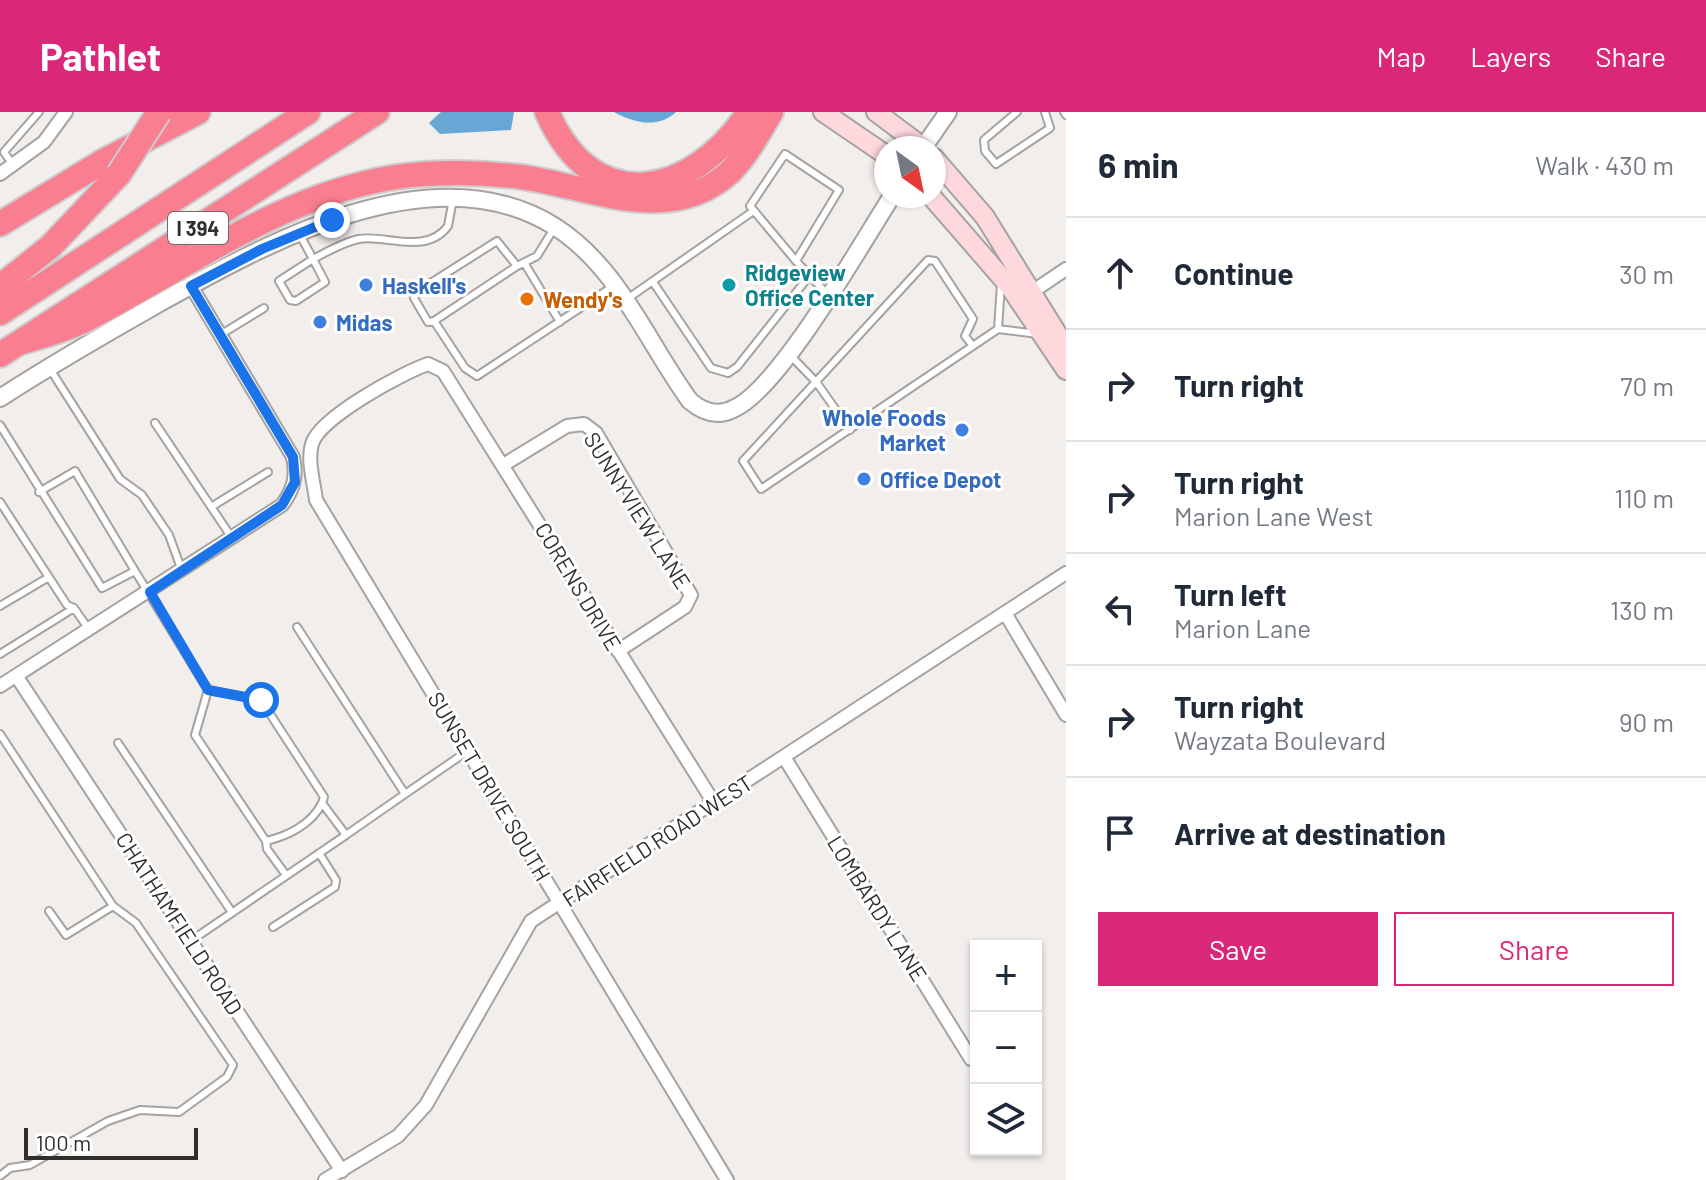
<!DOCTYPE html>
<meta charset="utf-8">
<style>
:root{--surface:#fff;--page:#f2f2f3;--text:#1f2937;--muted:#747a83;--line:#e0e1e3;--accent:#db2777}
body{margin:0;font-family:Barlow,sans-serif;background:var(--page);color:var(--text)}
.controls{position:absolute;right:24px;bottom:24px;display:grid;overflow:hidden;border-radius:0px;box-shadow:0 2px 6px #0004}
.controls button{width:72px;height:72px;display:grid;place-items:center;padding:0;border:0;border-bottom:2px solid var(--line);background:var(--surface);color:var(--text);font:40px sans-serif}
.compass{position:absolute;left:874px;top:24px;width:72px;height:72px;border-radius:50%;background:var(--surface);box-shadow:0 2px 6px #0004;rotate:147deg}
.scale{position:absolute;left:24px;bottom:20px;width:174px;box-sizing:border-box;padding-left:8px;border:4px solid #2f2e2d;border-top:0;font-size:22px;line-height:28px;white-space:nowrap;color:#2f2e2d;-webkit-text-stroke:6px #fff;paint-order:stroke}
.stop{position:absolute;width:24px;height:24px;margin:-18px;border:6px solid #1a73e8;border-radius:50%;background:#fff}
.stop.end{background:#1a73e8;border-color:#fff;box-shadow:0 2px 8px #0008}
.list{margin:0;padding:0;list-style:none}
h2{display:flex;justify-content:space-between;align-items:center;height:104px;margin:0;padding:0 32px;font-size:34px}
h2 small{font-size:26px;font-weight:400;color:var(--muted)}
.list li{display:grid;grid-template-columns:52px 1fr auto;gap:24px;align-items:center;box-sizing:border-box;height:112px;padding:0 32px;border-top:2px solid var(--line)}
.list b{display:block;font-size:30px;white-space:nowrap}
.list p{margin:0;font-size:26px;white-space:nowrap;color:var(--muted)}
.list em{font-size:26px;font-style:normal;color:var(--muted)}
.actions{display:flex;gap:16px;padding:24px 32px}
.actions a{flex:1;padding:18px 0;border:2px solid var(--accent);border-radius:0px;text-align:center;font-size:28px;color:var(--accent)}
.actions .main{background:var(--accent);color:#fff}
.icon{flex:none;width:44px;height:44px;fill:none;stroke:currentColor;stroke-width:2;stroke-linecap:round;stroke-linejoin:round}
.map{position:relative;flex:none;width:1066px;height:1068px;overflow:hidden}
header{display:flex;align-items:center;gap:48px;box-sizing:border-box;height:112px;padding:0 40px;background:var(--accent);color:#fff}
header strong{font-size:38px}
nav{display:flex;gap:44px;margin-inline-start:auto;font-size:28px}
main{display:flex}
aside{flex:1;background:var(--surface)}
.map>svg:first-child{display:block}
.water{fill:#68a6d6}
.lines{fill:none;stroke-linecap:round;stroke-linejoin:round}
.service-casing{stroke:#a5a29f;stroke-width:10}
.minor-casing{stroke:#a5a29f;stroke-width:16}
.tertiary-casing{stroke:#a5a29f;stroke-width:20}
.secondary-casing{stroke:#a5a29f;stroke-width:22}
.motorway-casing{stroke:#cdcdcd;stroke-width:28}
.service{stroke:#fff;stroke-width:6}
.minor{stroke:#fff;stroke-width:12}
.tertiary{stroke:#fff;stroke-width:16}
.secondary{stroke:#fdd9de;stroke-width:18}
.motorway{stroke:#f97f90;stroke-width:24}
.motorway-bridge-casing{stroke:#cdcdcd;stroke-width:28;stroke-linecap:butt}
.motorway-bridge{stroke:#f97f90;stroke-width:24}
.route{stroke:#1a73e8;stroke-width:10}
.shop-dot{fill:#3f7fe0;stroke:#fff;stroke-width:3}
.culture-dot{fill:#0f9aa8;stroke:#fff;stroke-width:3}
.food-dot{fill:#e8710a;stroke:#fff;stroke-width:3}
.labels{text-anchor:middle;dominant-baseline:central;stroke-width:6;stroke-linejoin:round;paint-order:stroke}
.shield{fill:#fff;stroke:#6d6d6c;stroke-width:2}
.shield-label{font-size:20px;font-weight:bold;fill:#2f2e2d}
.culture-label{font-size:22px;font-weight:bold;fill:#0d838f;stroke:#fff;text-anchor:start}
.shop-label{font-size:22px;font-weight:bold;fill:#366cbe;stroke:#fff;text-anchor:start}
.food-label{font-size:22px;font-weight:bold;fill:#c56008;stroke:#fff;text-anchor:start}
.street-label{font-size:22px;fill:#2f2e2d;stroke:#fff}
</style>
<header>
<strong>Pathlet</strong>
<nav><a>Map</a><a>Layers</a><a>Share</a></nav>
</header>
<main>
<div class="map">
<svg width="1066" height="1068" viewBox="0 0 1066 1068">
<rect width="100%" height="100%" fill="#f2eeec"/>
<path class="water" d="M441 0H514L511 18 440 22 429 11Z
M614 0H676C658 17 634 11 614 0Z"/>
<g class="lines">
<g class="service-casing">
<path id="service" d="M1017 0 984 28 985 39 996 52 1050 16 1045 0
M1064 0 1066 3
M13 53 4 40 39 0
M300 123 313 147C327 140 343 130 359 127 385 122 426 144 448 114L453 87
M313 147 325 170 296 189 290 188 279 169Z
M796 149 750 94 785 42 839 78 796 149 828 183
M525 152 560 210
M517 154 497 129 418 179 414 186 428 210 434 209 517 154 537 144 553 118
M653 170 711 256 728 261 737 255 810 163
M1001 172 998 217 1038 222
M627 187 752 100
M434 209 465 256 477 264 615 173
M220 223 264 196
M973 234 965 224 973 207 935 149 928 148 743 349 761 377 998 217
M791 244 817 271 850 318
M50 257 120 367 142 383 169 423 182 459
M155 311 232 426
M0 313 102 476 135 459 208 578 195 623 266 729C288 724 312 712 322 691
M39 380 75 359 135 459
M0 390 67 493 74 496 90 519
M211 395 268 360
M0 494 49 465
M0 542 74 496
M208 578 261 588 324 685 322 691 346 723 405 682 297 515
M0 622 113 794 136 811 233 953 227 965 179 1000 140 998 108 1009 30 1053 10 1056 0 1064
M118 631 231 799
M405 682 469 638
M266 729 267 737 286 763
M49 799 66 823 113 794
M273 815 335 775 336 768 319 741
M192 828 346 723"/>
</g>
<g class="minor-casing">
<path id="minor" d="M0 62 44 30 66 0
M1026 184 1066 157
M505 352 567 314 584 312 596 321 691 483 685 495 618 539
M1005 501 1066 603
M17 565 342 1059
M0 574 282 393C294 377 297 364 293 345L191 174
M784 645 971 947
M714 691 443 259 428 252C402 261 319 306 312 332 307 348 314 371 316 388L727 1068
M325 1068 398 1024 426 993 531 809 1066 461"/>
</g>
<g class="tertiary-casing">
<path id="tertiary" d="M923 36 948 0
M0 286C51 253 103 223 156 193 265 132 431 38 554 114 618 154 647 230 690 289 704 301 719 305 735 296 781 274 861 132 892 84"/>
</g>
<g class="secondary-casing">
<path id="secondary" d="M823 0 886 43
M876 0 924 36
M934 46 985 105 1066 236
M931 84 1010 175 1066 258"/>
</g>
<g class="motorway-casing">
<path id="motorway" d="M547 0C594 108 693 85 749 0
M0 112 102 50 198 0
M0 175 51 134 119 62
M0 201 308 0
M19 231C41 224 66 218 87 207 196 151 298 70 424 62 456 60 489 61 521 65 590 74 669 116 730 60 747 43 759 20 771 0
M0 243 377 0"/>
</g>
<use href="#service" class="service"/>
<use href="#minor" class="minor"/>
<use href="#tertiary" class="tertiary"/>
<use href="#secondary" class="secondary"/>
<use href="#motorway" class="motorway"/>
<g class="motorway-bridge-casing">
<path id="motorway-bridge" d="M119 62 159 0"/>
</g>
<use href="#motorway-bridge" class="motorway-bridge"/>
</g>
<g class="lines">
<path class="route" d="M261 588 208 578 150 480 282 393 295 370 293 345 191 174 262 137 332 108"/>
</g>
<g class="shop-dot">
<circle cx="366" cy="173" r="8"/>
<circle cx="320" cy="210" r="8"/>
<circle cx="962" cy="318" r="8"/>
<circle cx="864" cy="367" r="8"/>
</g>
<circle class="culture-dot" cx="729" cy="173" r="8"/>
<circle class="food-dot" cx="527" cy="187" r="8"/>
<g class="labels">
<rect class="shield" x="168" y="100" width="60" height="32" rx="6"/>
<g class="shield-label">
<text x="198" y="116">I 394</text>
</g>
<g class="culture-label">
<text x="745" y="160">Ridgeview<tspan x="745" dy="25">Office Center</tspan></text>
</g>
<g class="shop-label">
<text x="382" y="173">Haskell's</text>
<text x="336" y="210">Midas</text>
<text x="946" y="305" text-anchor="end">Whole Foods<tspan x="946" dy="25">Market</tspan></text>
<text x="880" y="367">Office Depot</text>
</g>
<g class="food-label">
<text x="543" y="187">Wendy's</text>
</g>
<g class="street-label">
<text transform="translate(638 398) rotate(58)">SUNNYVIEW LANE</text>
<text transform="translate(579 474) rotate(59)">CORENS DRIVE</text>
<text transform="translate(490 674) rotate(59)">SUNSET DRIVE SOUTH</text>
<text transform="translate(657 728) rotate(-33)">FAIRFIELD ROAD WEST</text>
<text transform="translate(878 796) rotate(58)">LOMBARDY LANE</text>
<text transform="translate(180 811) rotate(57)">CHATHAMFIELD ROAD</text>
</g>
</g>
</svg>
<div class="controls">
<button>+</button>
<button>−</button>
<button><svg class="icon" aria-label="layers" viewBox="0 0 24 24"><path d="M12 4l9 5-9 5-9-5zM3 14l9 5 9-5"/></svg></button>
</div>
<svg class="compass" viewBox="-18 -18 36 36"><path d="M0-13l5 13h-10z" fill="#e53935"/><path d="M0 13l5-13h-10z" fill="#747a83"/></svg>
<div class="scale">100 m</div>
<div class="stop" style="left:261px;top:588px"></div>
<div class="stop end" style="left:332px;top:108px"></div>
</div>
<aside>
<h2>6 min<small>Walk · 430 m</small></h2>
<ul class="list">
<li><svg class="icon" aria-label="ahead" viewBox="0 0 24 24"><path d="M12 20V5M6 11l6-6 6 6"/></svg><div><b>Continue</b></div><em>30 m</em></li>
<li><svg class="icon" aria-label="right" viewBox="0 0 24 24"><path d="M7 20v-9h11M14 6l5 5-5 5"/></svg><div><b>Turn right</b></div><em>70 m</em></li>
<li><svg class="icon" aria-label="right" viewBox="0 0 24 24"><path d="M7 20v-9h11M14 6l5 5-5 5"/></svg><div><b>Turn right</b><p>Marion Lane West</p></div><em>110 m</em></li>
<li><svg class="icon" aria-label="left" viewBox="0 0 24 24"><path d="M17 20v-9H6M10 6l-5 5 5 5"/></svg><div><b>Turn left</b><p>Marion Lane</p></div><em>130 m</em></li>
<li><svg class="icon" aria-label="right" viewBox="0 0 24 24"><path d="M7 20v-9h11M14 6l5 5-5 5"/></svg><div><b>Turn right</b><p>Wayzata Boulevard</p></div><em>90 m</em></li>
<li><svg class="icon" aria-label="arrive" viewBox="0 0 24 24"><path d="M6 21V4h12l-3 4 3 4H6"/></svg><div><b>Arrive at destination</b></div></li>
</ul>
<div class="actions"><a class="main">Save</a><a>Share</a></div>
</aside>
</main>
